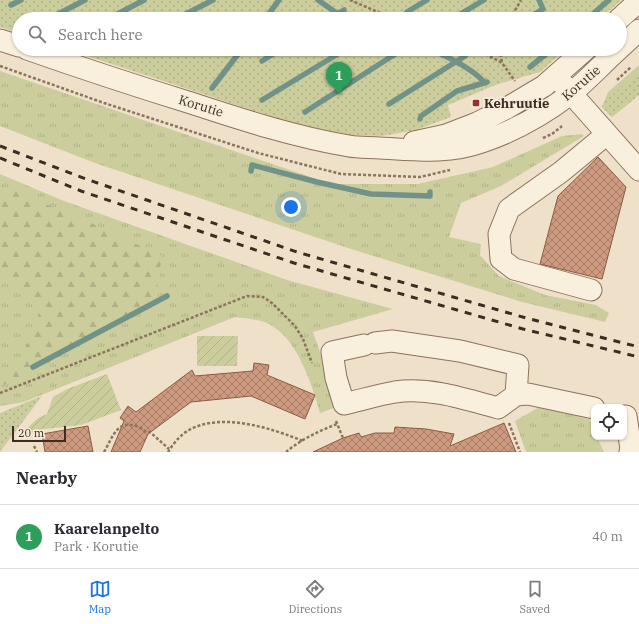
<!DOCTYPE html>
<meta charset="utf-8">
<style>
:root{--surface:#fff;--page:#f7f7f7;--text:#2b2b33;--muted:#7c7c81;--line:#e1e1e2;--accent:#1a73e8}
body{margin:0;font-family:"IBM Plex Serif",serif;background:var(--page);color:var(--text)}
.controls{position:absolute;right:12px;bottom:12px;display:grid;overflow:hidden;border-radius:8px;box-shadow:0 1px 3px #0004}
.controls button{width:36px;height:36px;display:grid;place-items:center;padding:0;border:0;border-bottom:1px solid var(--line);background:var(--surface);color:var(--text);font:20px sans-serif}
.scale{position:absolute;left:12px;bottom:10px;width:54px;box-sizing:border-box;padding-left:4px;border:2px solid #3c2c21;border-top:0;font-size:11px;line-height:14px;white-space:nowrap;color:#3c2c21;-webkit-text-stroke:3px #f6ecd9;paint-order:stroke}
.you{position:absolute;left:291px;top:207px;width:14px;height:14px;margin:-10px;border:3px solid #fff;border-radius:50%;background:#1a73e8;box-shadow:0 0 0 6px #1a73e833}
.badge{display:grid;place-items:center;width:26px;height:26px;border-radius:50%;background:var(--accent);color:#fff;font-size:13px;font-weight:700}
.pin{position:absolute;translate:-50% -33px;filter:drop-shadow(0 1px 2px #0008)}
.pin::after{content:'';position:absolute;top:21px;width:14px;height:12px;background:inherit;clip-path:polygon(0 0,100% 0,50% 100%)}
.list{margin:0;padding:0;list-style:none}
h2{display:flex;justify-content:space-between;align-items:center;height:52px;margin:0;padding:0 16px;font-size:17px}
h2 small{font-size:13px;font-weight:400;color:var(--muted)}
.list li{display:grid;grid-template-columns:26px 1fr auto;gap:12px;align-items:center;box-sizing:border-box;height:64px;padding:0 16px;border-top:1px solid var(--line)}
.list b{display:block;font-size:15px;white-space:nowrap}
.list p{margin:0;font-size:13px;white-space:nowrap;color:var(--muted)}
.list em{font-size:13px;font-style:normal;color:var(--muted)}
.icon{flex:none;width:22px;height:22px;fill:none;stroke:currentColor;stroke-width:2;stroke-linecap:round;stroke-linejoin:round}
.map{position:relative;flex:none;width:639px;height:452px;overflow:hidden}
.search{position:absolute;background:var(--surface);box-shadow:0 1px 3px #0004;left:12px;right:12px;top:12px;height:44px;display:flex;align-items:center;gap:10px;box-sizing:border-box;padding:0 14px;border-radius:22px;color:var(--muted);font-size:15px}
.sheet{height:116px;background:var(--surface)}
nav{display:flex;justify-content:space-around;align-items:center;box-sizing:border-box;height:56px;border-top:1px solid var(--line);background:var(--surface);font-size:11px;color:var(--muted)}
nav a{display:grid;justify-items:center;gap:2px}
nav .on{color:var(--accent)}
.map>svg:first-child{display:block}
.grass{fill:url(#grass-tufts)}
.forest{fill:url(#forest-firs)}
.park{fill:url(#park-dots)}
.garden{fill:url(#garden-furrows)}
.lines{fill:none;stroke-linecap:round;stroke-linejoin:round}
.stream{stroke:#709287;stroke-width:5.5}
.building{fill:url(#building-cross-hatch);stroke:#8b5b43}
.minor-casing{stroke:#8c735d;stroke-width:23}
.path{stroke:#8c735d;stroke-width:2.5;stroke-dasharray:3 2;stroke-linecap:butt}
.minor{stroke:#f9efdd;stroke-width:21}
.rail{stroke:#3c2c21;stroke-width:3;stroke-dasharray:7 7;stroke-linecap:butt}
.poi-dot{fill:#9b2d35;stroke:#f6ecd9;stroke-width:1.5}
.labels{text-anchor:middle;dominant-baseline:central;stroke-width:3.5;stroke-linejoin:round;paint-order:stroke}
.street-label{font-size:13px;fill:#3c2c21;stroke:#f6ecd9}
.poi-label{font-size:13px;font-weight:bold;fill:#3c2c21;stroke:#f6ecd9;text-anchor:start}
</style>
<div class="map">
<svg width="639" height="452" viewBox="0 0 639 452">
<defs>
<pattern id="grass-tufts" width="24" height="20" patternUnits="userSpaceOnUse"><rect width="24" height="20" fill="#cbce9c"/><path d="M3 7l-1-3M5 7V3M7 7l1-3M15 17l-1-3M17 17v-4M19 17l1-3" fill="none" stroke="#afb186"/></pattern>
<pattern id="forest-firs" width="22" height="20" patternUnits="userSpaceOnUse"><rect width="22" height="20" fill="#cbce9c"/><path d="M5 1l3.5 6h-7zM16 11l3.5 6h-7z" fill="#afb186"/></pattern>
<pattern id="park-dots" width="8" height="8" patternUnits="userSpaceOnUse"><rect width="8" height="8" fill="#cbce9c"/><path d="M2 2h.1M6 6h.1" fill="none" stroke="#afb186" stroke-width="1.8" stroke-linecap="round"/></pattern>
<pattern id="garden-furrows" width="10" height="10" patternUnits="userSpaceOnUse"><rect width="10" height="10" fill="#cbce9c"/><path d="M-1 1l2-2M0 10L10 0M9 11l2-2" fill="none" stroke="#afb186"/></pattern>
<pattern id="building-cross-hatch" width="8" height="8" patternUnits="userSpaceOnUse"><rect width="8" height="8" fill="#cd9a7f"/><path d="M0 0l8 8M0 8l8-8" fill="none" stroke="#a87e68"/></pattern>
</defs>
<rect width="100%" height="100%" fill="#efe1c9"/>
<path class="grass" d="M639 65V95L612 117 602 107 608 92Z
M0 71 331 184H418L493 167 562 136 582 134 584 136 501 186 461 203 449 237 481 244 480 255 499 276 545 295 596 305 609 313 605 322 522 302 351 249 95 163 0 126Z
M0 174 64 201 287 280 393 309 313 332 339 406 320 413C312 385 299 344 274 327 263 319 247 319 235 317L24 402 0 406Z
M539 407 589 419 594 429V437H597L604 452H526L515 421Z"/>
<path class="forest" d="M0 185 89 222 162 256 155 301 32 373 0 386V371L21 357 39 319V302L0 270Z"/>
<path class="park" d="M0 0H621L600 19H19V33L0 27Z
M66 49H566L540 72 498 84 448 105 451 117 416 130 382 136 351 135 291 123Z
M639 72V95L612 117 602 107 604 102Z
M42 396 0 452V413Z"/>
<path class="garden" d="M197 336H238L237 366H197Z
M107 374 121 410 81 425 36 430 27 436 25 430 38 418 47 414 53 397 67 389Z"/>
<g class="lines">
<path class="stream" d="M318 0 338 14 350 19
M11 5 21 0
M407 12 427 0
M58 14 85 0
M108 19 144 0
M176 19 213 0
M265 19 279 0
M329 19 344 10
M452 19 484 0
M526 19 543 9 539 0
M587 19 609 0
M430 49C446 56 473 69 484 82
M262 61 281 49
M530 67 552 49
M212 88 242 49
M262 100 346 49
M389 104 465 56
M305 112 403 49
M420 119 421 116 457 91 487 82
M251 171 252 165 317 182 371 194 430 196V192
M33 367 167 296"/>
</g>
<path class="building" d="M598 157 626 187 602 279 540 264 558 196Z
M254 363 269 365 267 375 315 395 305 419 251 396 191 402 148 434 140 452H111L124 421 120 418 128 406 136 412 192 370 195 376 253 371Z
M504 423 516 452H313L343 438 359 433 361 437 375 433H394L395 427 426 429 454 434 450 446Z
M88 426 93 452H45L42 434Z"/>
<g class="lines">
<g class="minor-casing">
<path id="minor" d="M619 19 639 1
M0 40 19 46
M620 48 639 30
M27 49C81 68 136 86 191 103 243 120 295 137 349 146 359 148 370 147 381 148 416 150 449 154 482 142 514 131 543 115 569 95 587 81 602 64 619 49
M562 83 639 170
M414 142 446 135 477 123 507 108 544 86 586 49
M591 290 514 269 501 259 499 234 509 209 561 172 607 134
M375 343 392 341 460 351 518 365 516 395
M364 345 332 352 336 378 344 404C361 400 378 395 395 392 430 387 465 399 498 408L516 395 528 394 594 408
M624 416H626L631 449 630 452"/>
</g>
<path class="path" d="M350 0 394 19
M510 19 521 0
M477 49 502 63 515 81
M500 49 502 63
M0 66 104 103 258 153 341 174 420 177 450 170
M617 80 631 67
M543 138 552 134 562 126
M0 393 247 296 263 297 272 303 295 326 303 339 312 363
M336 421 343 438
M509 423 520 452
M34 446 37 452
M104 452C113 437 117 418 139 427 143 429 145 433 150 432L169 449
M168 452C173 444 180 435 189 430 222 412 271 428 303 441
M286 452C300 440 319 431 337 424"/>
<use href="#minor" class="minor"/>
<path class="rail" d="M0 146 86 179 297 252 526 318 639 347
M0 158 81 191 294 263 523 329 639 357"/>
</g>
<rect class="poi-dot" x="472" y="99" width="8" height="8" rx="2"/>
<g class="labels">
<g class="street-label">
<text transform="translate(581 83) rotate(-41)">Korutie</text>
<text transform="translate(201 106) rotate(17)">Korutie</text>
</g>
<g class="poi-label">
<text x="484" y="103">Kehruutie</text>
</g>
</g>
</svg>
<div class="controls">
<button><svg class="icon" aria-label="locate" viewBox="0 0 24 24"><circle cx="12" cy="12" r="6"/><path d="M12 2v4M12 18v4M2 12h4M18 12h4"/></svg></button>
</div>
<div class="scale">20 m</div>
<div class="you"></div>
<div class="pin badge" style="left:339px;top:95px;background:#2e9e5b">1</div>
<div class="search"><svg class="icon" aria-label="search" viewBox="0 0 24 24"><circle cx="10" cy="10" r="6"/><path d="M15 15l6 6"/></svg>Search here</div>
</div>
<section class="sheet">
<h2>Nearby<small></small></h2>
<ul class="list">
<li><span class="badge" style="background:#2e9e5b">1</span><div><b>Kaarelanpelto</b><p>Park · Korutie</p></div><em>40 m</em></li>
</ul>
</section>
<nav>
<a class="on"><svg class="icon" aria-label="map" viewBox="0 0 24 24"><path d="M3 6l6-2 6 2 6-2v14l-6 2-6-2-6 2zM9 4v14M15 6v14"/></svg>Map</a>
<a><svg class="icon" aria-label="directions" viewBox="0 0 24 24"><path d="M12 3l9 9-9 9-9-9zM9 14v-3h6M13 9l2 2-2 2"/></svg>Directions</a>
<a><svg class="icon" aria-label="saved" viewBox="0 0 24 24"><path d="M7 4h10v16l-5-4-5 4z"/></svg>Saved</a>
</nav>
